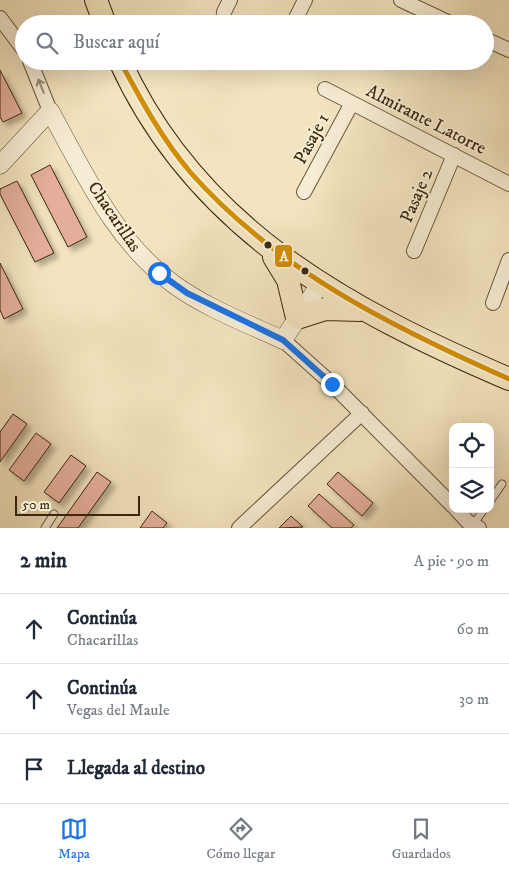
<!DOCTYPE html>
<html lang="es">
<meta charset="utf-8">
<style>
:root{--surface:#fff;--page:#f6f6f7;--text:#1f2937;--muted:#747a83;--line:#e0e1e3;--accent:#1a73e8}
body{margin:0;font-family:"IM FELL DW Pica",serif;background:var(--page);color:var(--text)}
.controls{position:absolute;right:15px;bottom:15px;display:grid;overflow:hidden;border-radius:10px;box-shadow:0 5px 20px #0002}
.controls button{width:45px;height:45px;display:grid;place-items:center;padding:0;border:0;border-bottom:1px solid var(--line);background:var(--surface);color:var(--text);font:25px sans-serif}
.scale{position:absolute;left:15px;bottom:12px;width:125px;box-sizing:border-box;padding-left:5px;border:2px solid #3b270d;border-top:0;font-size:14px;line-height:18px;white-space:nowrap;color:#3b270d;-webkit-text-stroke:4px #f7edd5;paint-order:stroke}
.stop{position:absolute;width:15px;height:15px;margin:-11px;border:4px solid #1a73e8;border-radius:50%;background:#fff}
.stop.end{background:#1a73e8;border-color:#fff;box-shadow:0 1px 5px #0008}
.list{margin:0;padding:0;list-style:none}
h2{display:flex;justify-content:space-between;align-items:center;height:65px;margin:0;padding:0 20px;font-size:21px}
h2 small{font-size:16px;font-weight:400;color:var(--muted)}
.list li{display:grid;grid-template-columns:32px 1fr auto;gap:15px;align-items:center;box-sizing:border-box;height:70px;padding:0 20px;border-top:1px solid var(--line)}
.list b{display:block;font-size:19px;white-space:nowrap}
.list p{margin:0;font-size:16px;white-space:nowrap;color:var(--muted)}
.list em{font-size:16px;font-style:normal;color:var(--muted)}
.icon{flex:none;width:28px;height:28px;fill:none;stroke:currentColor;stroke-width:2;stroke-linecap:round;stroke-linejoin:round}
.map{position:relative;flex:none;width:509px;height:528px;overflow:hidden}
.search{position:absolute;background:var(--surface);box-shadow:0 5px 20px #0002;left:15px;right:15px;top:15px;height:55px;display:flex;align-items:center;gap:12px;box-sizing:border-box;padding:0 18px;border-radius:28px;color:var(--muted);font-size:19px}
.sheet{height:275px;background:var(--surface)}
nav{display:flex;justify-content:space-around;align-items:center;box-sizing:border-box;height:70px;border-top:1px solid var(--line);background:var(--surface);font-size:14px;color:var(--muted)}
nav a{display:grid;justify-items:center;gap:2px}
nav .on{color:var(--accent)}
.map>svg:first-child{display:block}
.building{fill:#e5af9c;stroke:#3b270d;filter:url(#shadow)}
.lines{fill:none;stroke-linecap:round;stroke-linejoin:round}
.service-casing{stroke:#69563a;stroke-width:9}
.minor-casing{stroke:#69563a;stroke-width:16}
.tertiary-casing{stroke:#69563a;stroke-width:19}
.primary-casing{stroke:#3b270d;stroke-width:24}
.service{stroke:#f7edd5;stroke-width:7}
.minor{stroke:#f7edd5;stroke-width:14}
.tertiary{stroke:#f7edd5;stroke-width:18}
.primary{stroke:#f3e4bf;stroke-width:22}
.bus-1-casing{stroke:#f7edd5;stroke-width:9}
.bus-1{stroke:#d18d03;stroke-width:5}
.oneway{stroke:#998a71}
.route{stroke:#1a73e8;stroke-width:6}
.bus-dot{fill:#3b270d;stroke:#f7edd5;stroke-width:2}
.labels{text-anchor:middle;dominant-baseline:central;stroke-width:4;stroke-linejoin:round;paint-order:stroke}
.street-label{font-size:18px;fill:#3b270d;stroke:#f7edd5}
.line-badge{stroke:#f7edd5;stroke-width:2}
.badge-label{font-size:14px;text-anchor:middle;font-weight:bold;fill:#fff}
</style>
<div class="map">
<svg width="509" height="528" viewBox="0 0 509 528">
<defs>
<filter id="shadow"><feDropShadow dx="4.5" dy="4.5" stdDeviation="2.5" flood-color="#0004"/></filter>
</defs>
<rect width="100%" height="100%" fill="#f3e4bf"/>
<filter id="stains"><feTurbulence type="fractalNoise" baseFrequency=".004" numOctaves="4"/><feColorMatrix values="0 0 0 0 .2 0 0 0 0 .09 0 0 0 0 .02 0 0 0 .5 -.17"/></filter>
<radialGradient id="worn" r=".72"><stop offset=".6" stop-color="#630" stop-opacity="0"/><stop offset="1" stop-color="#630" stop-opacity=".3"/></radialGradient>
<path class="building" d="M0 70 22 113 3 122 0 117Z
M50 165 87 237 68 247 31 175Z
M17 181 54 253 35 262 0 194V189Z
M0 263 23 309 4 319 0 310Z
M13 414 27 424 0 462V432Z
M36 433 51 444 24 481 9 470Z
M71 455 86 466 59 503 44 492Z
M97 472 111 482 78 528H57Z
M338 472 373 503 362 516 327 484Z
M319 494 354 525 351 528H332L308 506Z
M152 511 167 523 163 528H140Z
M291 516 303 527 279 528Z"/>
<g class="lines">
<g class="service-casing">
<path id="service" d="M490 501 502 484
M473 525 484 509
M45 528 54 514"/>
</g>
<g class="minor-casing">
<path id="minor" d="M401 0 452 24
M0 18 24 50
M223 24 224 12 230 0
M293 24 305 0
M485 39 509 50
M30 61 50 111
M325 89 509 184
M304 192 352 103
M414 251 454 155
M493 303 509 260
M283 340 332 384 453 506
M456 509 468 522 479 528
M239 528 362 413"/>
</g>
<g class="tertiary-casing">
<path id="tertiary" d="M0 165 50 111C84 172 114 240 172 283 204 307 246 323 283 340L320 284"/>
</g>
<g class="primary-casing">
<path id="primary" d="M96 0 105 24
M120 61C196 229 348 310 509 379
M274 257 288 280 297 318 325 309 360 310"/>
</g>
<use href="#service" class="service"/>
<use href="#minor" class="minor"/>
<use href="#tertiary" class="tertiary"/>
<use href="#primary" class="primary"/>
<g class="bus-1-casing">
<path id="bus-1" d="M120 61C141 100 162 139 191 173 277 270 392 327 509 379"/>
</g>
<use href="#bus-1" class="bus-1"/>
</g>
<defs><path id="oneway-shaft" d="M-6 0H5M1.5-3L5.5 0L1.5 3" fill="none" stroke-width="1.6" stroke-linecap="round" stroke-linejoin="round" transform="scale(1.25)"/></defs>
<use class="oneway" href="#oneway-shaft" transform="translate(41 86) rotate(-112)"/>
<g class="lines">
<path class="route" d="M159 273 187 293 283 340 332 384"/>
</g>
<g class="bus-dot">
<circle cx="268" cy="245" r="4.5"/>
<circle cx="305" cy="271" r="4.5"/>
</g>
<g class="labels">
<g class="street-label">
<text transform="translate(426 120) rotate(27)">Almirante Latorre</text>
<text transform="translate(312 139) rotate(-62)">Pasaje 1</text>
<text transform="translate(417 196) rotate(-67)">Pasaje 2</text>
<text transform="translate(114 217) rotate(56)">Chacarillas</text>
</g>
</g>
<rect class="line-badge" x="274" y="244" width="19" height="24" rx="5" fill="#d18d03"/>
<g class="badge-label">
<text x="284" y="261">A</text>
</g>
<rect width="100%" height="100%" filter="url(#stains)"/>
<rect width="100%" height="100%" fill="url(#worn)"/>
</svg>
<div class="controls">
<button><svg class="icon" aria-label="locate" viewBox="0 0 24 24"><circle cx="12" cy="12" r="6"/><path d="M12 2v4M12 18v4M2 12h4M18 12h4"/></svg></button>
<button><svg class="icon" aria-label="layers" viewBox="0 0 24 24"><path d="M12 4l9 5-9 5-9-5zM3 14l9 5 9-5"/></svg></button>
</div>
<div class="scale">50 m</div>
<div class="stop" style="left:159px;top:273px"></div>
<div class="stop end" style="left:332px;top:384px"></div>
<div class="search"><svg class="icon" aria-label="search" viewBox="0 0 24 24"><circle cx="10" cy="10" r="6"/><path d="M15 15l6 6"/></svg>Buscar aquí</div>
</div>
<section class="sheet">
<h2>2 min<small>A pie · 90 m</small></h2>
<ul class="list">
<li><svg class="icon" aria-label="ahead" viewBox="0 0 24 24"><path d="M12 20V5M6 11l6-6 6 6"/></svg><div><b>Continúa</b><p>Chacarillas</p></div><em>60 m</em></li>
<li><svg class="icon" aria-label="ahead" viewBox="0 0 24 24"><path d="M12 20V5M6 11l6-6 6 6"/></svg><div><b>Continúa</b><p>Vegas del Maule</p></div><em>30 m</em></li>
<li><svg class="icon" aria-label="arrive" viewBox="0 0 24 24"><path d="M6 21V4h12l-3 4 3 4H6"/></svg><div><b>Llegada al destino</b></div></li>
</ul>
</section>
<nav>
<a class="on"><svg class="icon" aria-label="map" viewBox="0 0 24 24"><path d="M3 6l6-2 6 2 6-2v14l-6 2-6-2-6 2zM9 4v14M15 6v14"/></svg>Mapa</a>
<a><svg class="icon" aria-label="directions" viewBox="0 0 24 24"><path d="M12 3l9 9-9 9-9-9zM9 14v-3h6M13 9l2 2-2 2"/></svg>Cómo llegar</a>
<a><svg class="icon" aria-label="saved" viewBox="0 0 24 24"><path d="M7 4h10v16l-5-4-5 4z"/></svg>Guardados</a>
</nav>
